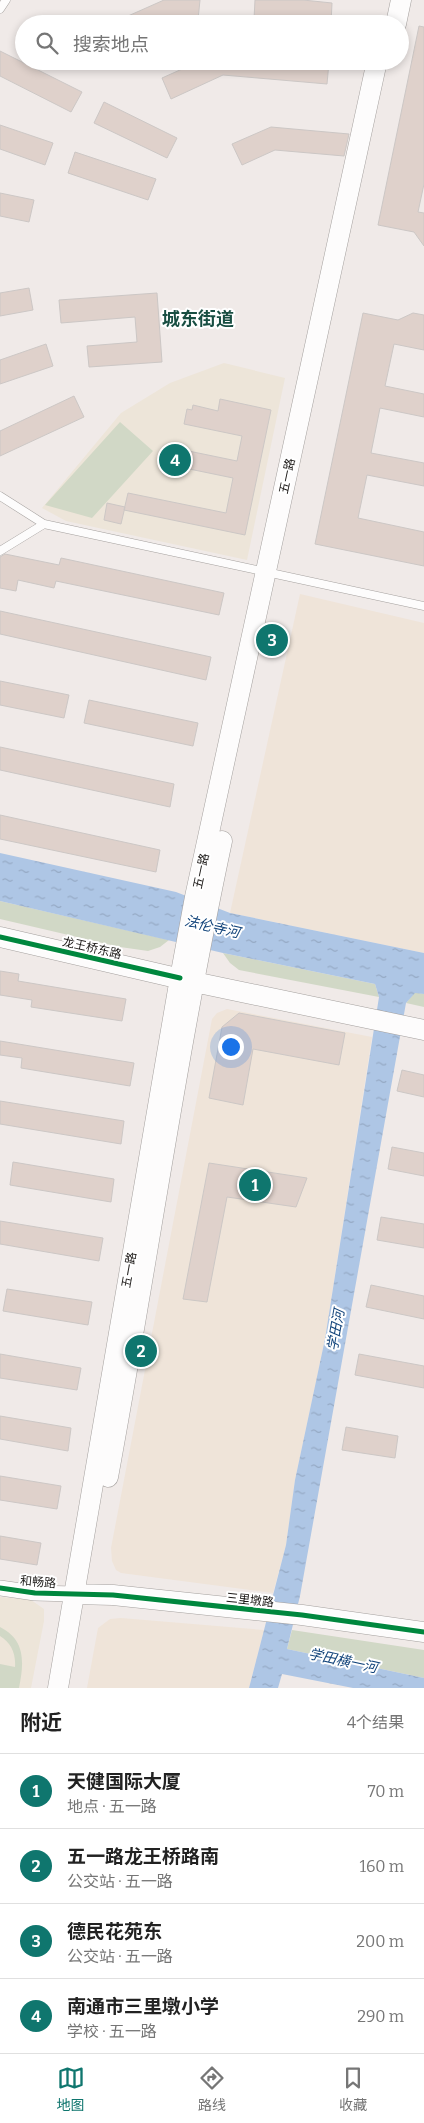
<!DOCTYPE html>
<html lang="zh">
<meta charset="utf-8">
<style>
:root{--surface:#fff;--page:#f6f6f6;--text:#222;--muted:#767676;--line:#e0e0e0;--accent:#0f766e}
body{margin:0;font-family:Bitter,"Noto Sans SC",serif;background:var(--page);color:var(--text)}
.you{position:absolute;left:230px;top:1046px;width:18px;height:18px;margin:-12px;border:4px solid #fff;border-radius:50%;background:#1a73e8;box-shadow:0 0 0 8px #1a73e833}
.badge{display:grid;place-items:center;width:32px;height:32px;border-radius:50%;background:var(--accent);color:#fff;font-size:16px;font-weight:700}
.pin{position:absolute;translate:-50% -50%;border:2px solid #fff;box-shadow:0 1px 5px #0006}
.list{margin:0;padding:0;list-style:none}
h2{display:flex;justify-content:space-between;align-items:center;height:65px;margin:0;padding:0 20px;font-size:21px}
h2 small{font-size:16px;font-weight:400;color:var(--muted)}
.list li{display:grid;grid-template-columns:32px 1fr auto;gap:15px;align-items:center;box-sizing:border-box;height:75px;padding:0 20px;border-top:1px solid var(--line)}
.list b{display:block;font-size:19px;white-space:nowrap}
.list p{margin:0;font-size:16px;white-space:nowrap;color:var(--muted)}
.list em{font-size:16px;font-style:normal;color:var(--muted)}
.icon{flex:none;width:28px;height:28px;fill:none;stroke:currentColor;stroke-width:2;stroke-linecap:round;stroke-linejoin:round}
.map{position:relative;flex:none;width:424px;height:1688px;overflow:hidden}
.search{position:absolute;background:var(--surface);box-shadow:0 2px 8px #0003;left:15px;right:15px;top:15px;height:55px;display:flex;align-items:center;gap:12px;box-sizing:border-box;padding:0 18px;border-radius:28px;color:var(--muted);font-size:19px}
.sheet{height:365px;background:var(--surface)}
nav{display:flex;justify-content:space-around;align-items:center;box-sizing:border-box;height:70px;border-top:1px solid var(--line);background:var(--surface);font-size:14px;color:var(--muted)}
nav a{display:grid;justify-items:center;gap:2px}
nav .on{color:var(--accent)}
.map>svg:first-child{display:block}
.commercial{fill:#efe4d9}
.education{fill:#ede5d9}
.grass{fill:#d1d8c6}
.water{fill:url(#water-ripples)}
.building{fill:#dfd1cb;stroke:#ccc7c5}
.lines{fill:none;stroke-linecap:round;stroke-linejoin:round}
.lane-casing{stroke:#a4a09e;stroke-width:9}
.street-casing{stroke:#a4a09e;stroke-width:16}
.secondary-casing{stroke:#a4a09e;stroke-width:21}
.lane{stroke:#fdfcfc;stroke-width:8}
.street{stroke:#fdfcfc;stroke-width:15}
.secondary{stroke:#fdfcfc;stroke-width:20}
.cycleway-casing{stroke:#fff;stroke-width:8}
.cycleway{stroke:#00873e;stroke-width:5}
.labels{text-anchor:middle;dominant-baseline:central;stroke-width:4;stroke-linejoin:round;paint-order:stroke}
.street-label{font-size:12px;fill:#1b1816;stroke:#fff}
.water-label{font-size:14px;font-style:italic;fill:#11437a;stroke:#fff}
.district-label{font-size:18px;font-weight:bold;fill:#184e42;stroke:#fff}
</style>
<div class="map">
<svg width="424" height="1688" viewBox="0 0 424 1688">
<defs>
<pattern id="water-ripples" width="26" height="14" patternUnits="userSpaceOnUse" patternTransform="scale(1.25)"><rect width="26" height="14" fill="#aec6e5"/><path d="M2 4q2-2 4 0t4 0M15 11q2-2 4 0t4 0" fill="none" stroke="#95a9c4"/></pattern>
</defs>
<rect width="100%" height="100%" fill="#f0eae8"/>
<path class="commercial" d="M300 594 424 623V953L230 913Z
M227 1009 372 1037 325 1339 295 1480 286 1545 273 1593 121 1573 116 1570 112 1561 111 1548 212 1019 217 1013Z
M121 1618 264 1630 249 1688H87L98 1628 110 1619Z"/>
<path class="education" d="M224 363 285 378 247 560 66 521 42 508 121 413 170 383Z
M0 1597 31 1600 44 1609V1621L31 1688H0Z"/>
<path class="grass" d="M120 422 153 451 92 518 45 505Z
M0 901 169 940 160 947 148 951 120 947 0 919Z
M223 953 375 984 379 997 239 970 230 963Z
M415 992 424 994V1007L406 1003Z
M0 1627C26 1640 24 1663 19 1688H0V1664L15 1667C16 1653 11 1643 0 1636Z
M292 1630 424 1650V1678L287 1649Z"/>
<path class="water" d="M0 853 176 892 230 913 424 953V994L415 993 406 1003 300 1596 287 1649 424 1678V1688H353L282 1674 278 1688H249L286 1545 295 1480 325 1339 379 997 375 984 223 953 0 901Z"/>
<path class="building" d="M164 0H200L198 20 179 18 166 24H110Z
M255 0H303L332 3 331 24 254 19Z
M419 26 424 27V184L418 212 424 213V246L414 232 378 225Z
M0 51 82 92 71 112 0 76Z
M200 61 329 62 327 84 223 75 171 99 162 78Z
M104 102 177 138 167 158 94 123Z
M0 125 53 143 45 165 0 149Z
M271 127 349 134 344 156 275 150 242 165 232 144Z
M75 152 156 179 148 200 68 173Z
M0 193 34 200 29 222 0 216Z
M29 288 33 310 0 316V293Z
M157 293 162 362 89 367 87 346 137 342 135 317 61 323 59 300Z
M363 313 398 320 413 313 424 315V350L394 344 385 386 424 394V417L380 408 371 453 424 463V486L367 475 358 518 424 532V566L315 544Z
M46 344 53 366 0 384V360Z
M74 396 84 417 0 456V431Z
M220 399 271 410 245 535 124 510 128 493 226 513 233 478 170 465 174 448 237 461 242 436 184 424 187 409 192 410 193 405 218 411Z
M107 503 125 507 121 524 104 520Z
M5 554 59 565 61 558 224 593 219 615 56 581 54 588 18 580 16 591 0 588V557Z
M0 611 211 657 206 680 0 634Z
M0 681 69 695 64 718 0 705Z
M89 700 198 723 193 746 84 723Z
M0 747 174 784 170 807 0 770Z
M0 815 160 850 156 872 0 839Z
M0 971 19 974 18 981 126 999 122 1021 31 1007 32 1000 0 995Z
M239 1013 345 1033 339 1065 253 1049 243 1105 209 1098 222 1027Z
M0 1041 134 1063 130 1086 21 1068 22 1058 0 1055Z
M402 1070 424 1075V1097L397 1091Z
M0 1101 124 1121 121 1144 0 1124Z
M392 1147 424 1153V1176L388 1169Z
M13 1162 114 1179 111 1202 10 1185Z
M209 1163 307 1178 296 1207 227 1197 207 1302 183 1299Z
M381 1217 424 1224V1248L377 1240Z
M0 1221 103 1238 99 1261 0 1244Z
M371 1285 424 1296V1319L366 1307Z
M7 1289 92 1302 88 1325 3 1311Z
M0 1354 81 1368 77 1390 0 1378Z
M359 1354 424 1366V1388L355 1375Z
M0 1416 71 1428 68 1451 0 1439Z
M346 1427 398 1436 395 1458 342 1450Z
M0 1476 61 1486 57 1509 0 1500Z
M0 1536 41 1543 37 1565 0 1559Z"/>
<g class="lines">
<g class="lane-casing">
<path id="lane" d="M0 9 6 0
M0 496 44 524 424 606
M0 551 44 524"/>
</g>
<g class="street-casing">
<path id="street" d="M0 1588 35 1593 74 1594"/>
</g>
<g class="secondary-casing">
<path id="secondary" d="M396 24 401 0
M0 937 194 982 424 1030
M108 1477C147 1265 177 1052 222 841
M74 1594 113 1595 302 1615 424 1632
M58 1688 180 978 195 897 377 61"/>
</g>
<use href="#lane" class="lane"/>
<use href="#street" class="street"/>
<use href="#secondary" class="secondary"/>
<g class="cycleway-casing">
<path id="cycleway" d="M0 937 180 978
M0 1588 35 1593 113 1595 302 1615 424 1632"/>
</g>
<use href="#cycleway" class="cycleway"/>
</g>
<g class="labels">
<g class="street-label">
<text transform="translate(287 476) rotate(-78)">五一路</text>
<text transform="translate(201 871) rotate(-78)">五一路</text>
<text transform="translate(92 948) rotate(13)">龙王桥东路</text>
<text transform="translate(129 1270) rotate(-80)">五一路</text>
<text transform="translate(38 1582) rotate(5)">和畅路</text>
<text transform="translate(250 1600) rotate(6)">三里墩路</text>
</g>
<g class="water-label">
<text transform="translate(212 927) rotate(13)">法伦寺河</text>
<text transform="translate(336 1330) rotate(-80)">学田河</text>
<text transform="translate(343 1661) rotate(12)">学田横一河</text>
</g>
<g class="district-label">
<text x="198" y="319">城东街道</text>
</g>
</g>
</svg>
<div class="you"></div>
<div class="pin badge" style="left:255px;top:1185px">1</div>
<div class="pin badge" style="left:141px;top:1351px">2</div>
<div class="pin badge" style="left:272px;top:640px">3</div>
<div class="pin badge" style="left:175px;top:460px">4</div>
<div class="search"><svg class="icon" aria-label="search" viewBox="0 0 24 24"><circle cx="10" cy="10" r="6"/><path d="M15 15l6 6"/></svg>搜索地点</div>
</div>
<section class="sheet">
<h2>附近<small>4个结果</small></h2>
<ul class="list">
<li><span class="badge">1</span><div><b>天健国际大厦</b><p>地点 · 五一路</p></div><em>70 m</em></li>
<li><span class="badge">2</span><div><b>五一路龙王桥路南</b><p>公交站 · 五一路</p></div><em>160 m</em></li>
<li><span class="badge">3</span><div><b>德民花苑东</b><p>公交站 · 五一路</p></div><em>200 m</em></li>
<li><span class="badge">4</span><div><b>南通市三里墩小学</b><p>学校 · 五一路</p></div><em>290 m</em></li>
</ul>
</section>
<nav>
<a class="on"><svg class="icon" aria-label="map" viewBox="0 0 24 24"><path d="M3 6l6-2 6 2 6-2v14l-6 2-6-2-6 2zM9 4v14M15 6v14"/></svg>地图</a>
<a><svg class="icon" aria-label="directions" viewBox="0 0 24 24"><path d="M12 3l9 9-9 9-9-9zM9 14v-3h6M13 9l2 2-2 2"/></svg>路线</a>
<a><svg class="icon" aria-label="saved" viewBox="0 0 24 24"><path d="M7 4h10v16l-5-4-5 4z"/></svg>收藏</a>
</nav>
